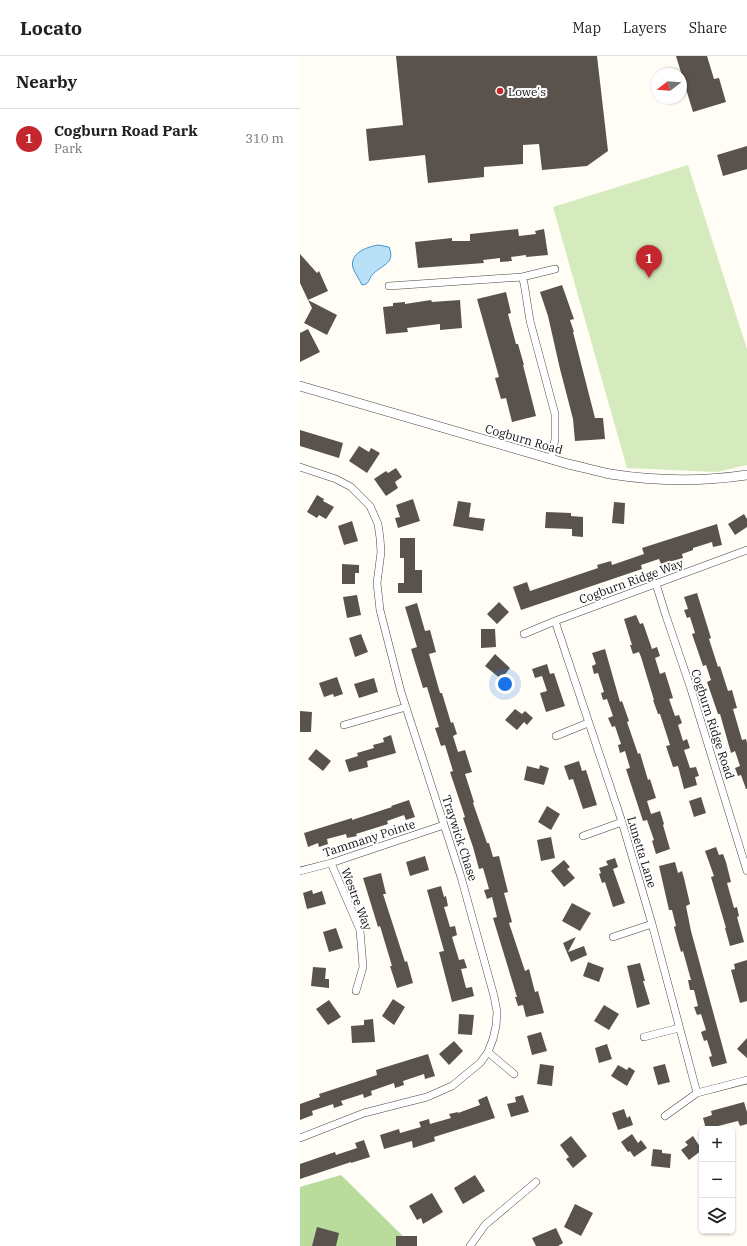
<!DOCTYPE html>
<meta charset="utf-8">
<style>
:root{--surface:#fff;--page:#f2f2f2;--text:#202124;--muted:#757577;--line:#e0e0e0;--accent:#c4262e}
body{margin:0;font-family:"IBM Plex Serif",serif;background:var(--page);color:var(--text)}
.controls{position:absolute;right:12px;bottom:12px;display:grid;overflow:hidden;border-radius:6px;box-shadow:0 1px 3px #0004}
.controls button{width:36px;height:36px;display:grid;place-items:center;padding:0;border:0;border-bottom:1px solid var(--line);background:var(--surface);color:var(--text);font:20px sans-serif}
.compass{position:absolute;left:351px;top:12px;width:36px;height:36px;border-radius:50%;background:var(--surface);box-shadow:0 1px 3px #0004;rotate:253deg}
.you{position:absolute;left:205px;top:628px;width:14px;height:14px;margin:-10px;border:3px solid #fff;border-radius:50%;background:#1a73e8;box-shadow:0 0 0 6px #1a73e833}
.badge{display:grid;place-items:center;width:26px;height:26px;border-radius:50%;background:var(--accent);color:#fff;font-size:13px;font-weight:700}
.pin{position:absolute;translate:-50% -33px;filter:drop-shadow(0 1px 2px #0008)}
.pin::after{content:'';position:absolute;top:21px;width:14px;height:12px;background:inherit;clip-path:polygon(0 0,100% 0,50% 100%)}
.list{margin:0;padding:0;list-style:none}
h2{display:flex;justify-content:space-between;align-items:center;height:52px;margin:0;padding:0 16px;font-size:17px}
h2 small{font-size:13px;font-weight:400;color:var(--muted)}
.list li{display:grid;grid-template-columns:26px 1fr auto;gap:12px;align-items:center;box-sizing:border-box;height:60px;padding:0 16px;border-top:1px solid var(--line)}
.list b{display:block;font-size:15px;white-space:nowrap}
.list p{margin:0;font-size:13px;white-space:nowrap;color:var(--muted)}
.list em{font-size:13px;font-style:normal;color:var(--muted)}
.icon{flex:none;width:22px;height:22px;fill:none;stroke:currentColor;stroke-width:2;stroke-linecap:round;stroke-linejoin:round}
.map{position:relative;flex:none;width:447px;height:1190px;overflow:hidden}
header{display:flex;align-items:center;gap:24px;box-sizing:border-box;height:56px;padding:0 20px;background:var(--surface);border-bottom:1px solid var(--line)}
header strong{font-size:19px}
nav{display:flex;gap:22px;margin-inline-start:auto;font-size:14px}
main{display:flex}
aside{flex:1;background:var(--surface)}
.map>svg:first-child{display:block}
.green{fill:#d5ebbd}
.forest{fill:#b9dc9c}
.water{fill:#b9e0f7;stroke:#3f96cf}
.building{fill:#5a524d}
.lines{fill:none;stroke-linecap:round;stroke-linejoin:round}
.minor-casing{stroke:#444;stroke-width:8}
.tertiary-casing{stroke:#444;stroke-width:10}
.minor{stroke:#fff;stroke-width:7}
.tertiary{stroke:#fff;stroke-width:9}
.poi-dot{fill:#c4262e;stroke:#fff;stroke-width:1.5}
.labels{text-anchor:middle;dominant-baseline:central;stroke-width:4;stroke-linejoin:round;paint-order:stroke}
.poi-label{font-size:12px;fill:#111;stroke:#fff;text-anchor:start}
.street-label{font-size:12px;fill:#111;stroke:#fff}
</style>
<header>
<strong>Locato</strong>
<nav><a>Map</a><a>Layers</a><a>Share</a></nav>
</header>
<main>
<aside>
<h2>Nearby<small></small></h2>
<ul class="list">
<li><span class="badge">1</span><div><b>Cogburn Road Park</b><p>Park</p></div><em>310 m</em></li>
</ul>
</aside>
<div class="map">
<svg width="447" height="1190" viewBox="0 0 447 1190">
<rect width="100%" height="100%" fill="#fffdf5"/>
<path class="green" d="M388 109 447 293V409L417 416 327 412 253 151Z"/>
<path class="forest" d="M41 1119 113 1190H0V1131Z"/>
<path class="water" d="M78 189 89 191C96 208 81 209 72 219 68 224 70 228 62 229 59 223 55 217 53 212 49 197 67 191 78 189Z"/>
<path class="building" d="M96 0H297L308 95 287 110 242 114 239 88 223 89V108L184 111V121L128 127 125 99 69 105 66 73 103 69Z
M376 0H407L414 23 419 22 426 46 393 56Z
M447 90V113L423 120 417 99Z
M218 173 219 180 236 178 235 175 244 173 248 199 226 201V199L211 201 212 205 200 206V202L183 204 184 207 118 212 115 186 152 182V185H170V178Z
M0 198 17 217 19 215 28 235 8 244 0 227Z
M262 229 274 263 270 264 274 276H273L295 362H303L305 383 275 385 273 363 260 313 248 260 240 236Z
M206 236 211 257 208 258 216 288H218L224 309H223L236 360 212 366 206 342 201 343 195 322 199 321 177 243Z
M8 244 37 259 27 279 4 267 12 252Z
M131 244 132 246 160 244 162 272 140 274V268L107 272 108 276 86 278 83 251 93 250V247L105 246V248Z
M8 273 20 296 0 306V277Z
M0 374 43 387 39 402 0 390Z
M59 390 69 396 71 392 80 397 67 417 49 405Z
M96 412 102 421 95 426 98 432 86 440 74 423 86 415 88 417Z
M17 439 24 443 23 445 34 451 26 463 19 459 17 462 7 456Z
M113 443 120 465 98 472 95 462 100 461 96 449Z
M158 445 171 447 169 461 185 463 183 475 153 470Z
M314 446 325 447 324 468 312 467Z
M246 456 271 457V460L283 461V481L272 480V473L245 472Z
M444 458 447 463V471L435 479 428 468Z
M52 465 58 485 44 489 38 470Z
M417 468 422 489 413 491 412 486 393 492V494L382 498 383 502 361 508 359 503 341 509 342 513 221 554 213 531 227 526 230 535 298 512 297 509 311 505 312 509 344 498 342 492Z
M100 482H115V514H122V537H98V527H104V502H100Z
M42 508 59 509V517H55V528H42Z
M397 537 411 582 409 583 418 611 420 610 428 635 432 634 437 652 433 653 442 684 446 683 447 687V733H446L441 719 438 720 435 712 440 710 435 695 431 697 420 658H418L407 626 411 624 406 609 403 610 392 578 395 577 390 561 387 562 384 554 388 553 384 541Z
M57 539 61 559 47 562 43 541Z
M199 546 209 556 197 568 187 558Z
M117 547 125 575 130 574 136 596 129 598 140 637H142L151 667 153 666 157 678 153 680 158 696 165 694 172 716 165 718 174 746 173 747 187 787H189L193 801 199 800 208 836 204 837 212 866 209 867 225 915 229 913 235 936 238 935 244 957 226 961 223 949 218 950 215 941H217L193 862 197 861 192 841 187 843 184 834 189 833 183 812 179 813 173 791 163 762 165 761 150 716 153 715 145 689 141 690 135 672 139 671 127 631 123 632 111 593 117 591 105 551Z
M336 559 340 568 343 567 352 593 357 591 360 600 355 602 360 618 365 616 373 642 369 643 375 660 379 659 382 667 378 669 383 685 387 683 390 692 384 694 390 712 396 711 399 720 395 721 397 729 384 733 378 710 373 711 366 690 370 689 360 658H358L353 644H354L341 601 339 596 333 598 330 589H332L324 563Z
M181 573H195L196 591 181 592Z
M61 578 68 596 55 601 49 582Z
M305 593 320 646 322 645 329 665 327 666 338 698 340 697 348 724 350 723 356 742 347 745 351 758 360 755 364 768 363 769 370 793 356 798 352 785 354 784 347 764 343 765 326 713 330 712 325 695 320 697 318 689 321 688 315 670 312 671 308 662 313 660 307 643 303 644 301 637 304 636 298 617 294 618 292 610 296 608 292 597Z
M195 598 210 612 201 623 185 610Z
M247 608 250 618 254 617 265 650 246 656 240 637 247 635 242 620 235 622 232 613Z
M37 621 43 638 34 641 33 638 24 641 19 627Z
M74 622 78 636 59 642 54 628Z
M215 653 222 658 225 655 233 662 227 669 224 666 217 674 205 664Z
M0 655 12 656 11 676H0Z
M91 679 96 697 67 705 68 711 49 716 45 704 58 700 57 697 74 692 73 689 84 686 83 682Z
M16 693 31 705 23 715 8 703Z
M279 705 282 715 286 714 297 749 283 753 273 723 269 724 264 710Z
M240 709 249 712 244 729 224 724 227 710 239 713Z
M401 741 406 757 394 761 389 745Z
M109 744 115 761 106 764 104 759 87 765 88 768 56 778 57 780 47 782 46 778 27 783 28 788 19 791 18 787 8 791 4 777 52 762V764L92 751 91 750Z
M247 750 260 758 251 774 238 766Z
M251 781 255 802 241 805 237 784Z
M416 791 419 799 423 798 426 806 431 826 427 827 434 852 437 851 439 860 437 861 444 886 430 890 425 872H426L411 821 414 820 405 795Z
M125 800 129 814 110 820 106 806Z
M315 802 318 811 313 813 325 847 313 851 305 826 302 827 299 818 301 817 299 812 308 809 306 805Z
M264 804 270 811 267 813 275 822 264 831 251 815Z
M375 806 378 817 382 815 384 822 390 848 386 850 391 875 427 1007 412 1011 409 1001 412 1000 407 984 404 985 401 976 406 974 401 958 397 959 394 951 398 950 394 934H390L388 924H391L383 895 381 896 378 886 374 871 376 870 372 854H369L359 810Z
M81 817 86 838H83L105 906 107 905 113 927 97 932 90 910H92L80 870 78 871 63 822Z
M141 830 144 841 146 840 148 850 144 851 150 871 155 870 157 879 152 881 159 904 164 903 167 912 161 913 166 932 172 931 174 940 152 946 139 896 144 895 127 834Z
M12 834 13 838 22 835 26 848 7 853 3 837Z
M272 847 291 857 280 875 262 865Z
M36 872 43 892 29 896 23 876Z
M276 881 268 896 284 890 287 899 271 906 263 887Z
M447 904V945L440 947 431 914 435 913 434 908Z
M288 906 304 912 299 926 283 920Z
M340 907 345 925H343L350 948 337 952 327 910Z
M13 911 26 912 25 923H29V932L11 930Z
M93 943 105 951 94 969 82 960Z
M29 944 41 961 28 969 16 953Z
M304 949 319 958 309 974 294 965Z
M159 958 174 959 172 979 158 978Z
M73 963 75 986 52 987 51 970 64 969V964Z
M241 976 247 995 232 999 227 980Z
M447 982V1002L437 993Z
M154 985 163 995 149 1009 139 998Z
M307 988 312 1003 299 1007 295 992Z
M128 998 135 1020 125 1023 124 1018 103 1025 104 1029 95 1032 94 1027 71 1035 72 1039 64 1042 63 1038 41 1045 43 1049 34 1052 33 1048 12 1055 13 1059 0 1064V1048L20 1041 19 1038 77 1019 76 1014Z
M240 1008 254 1010 252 1030 237 1028Z
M365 1008 370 1026 358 1029 353 1011Z
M318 1009 327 1014 329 1011 335 1015 327 1030 311 1020Z
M223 1039 229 1056 211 1061 207 1048 216 1046 215 1041Z
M187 1040 195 1062 134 1081 135 1085 113 1092 112 1085 84 1093 80 1079 99 1073 100 1077 121 1071 119 1066 129 1063 130 1068 151 1062 149 1058 158 1056V1057L180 1049 178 1044Z
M444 1046 447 1056V1068L440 1070 438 1065 406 1073 403 1062 412 1059 411 1055Z
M324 1053 327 1062 330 1060 333 1069 318 1074 312 1057Z
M332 1078 338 1087 341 1084 347 1092 334 1101 330 1095 328 1096 321 1086Z
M271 1080 287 1100 273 1112 266 1103 269 1101 260 1089Z
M393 1080 402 1094 389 1104 381 1094 388 1089 385 1086Z
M64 1084 70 1101 51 1107V1106L0 1123V1108L35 1096 36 1099 57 1092 55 1087Z
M353 1093 362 1094V1097L371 1098 370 1112 351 1110Z
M175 1119 185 1135 163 1148 154 1132Z
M132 1137 143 1156 123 1168 121 1162 117 1164 109 1150Z
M275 1148 293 1157 281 1180 264 1171Z
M17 1171 39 1177 36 1190H12Z
M256 1172 263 1187 258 1190H236L232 1182Z
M96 1180H117V1190H96Z"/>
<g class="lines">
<g class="minor-casing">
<path id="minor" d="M222 221 255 213
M89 230 222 221 224 227 230 265 255 358V383L251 403
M0 411 36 423 51 431 70 450 78 468 80 482 81 496 77 527 80 554 101 636 161 821 194 940 197 956 196 970 193 983 188 996 180 1007 152 1030 127 1041 64 1057 0 1082
M356 528 366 560 390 630 447 815
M255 565 322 766 352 868 397 1037
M224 578 255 565 447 494
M44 669 106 651
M256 680 288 667
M283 780 322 766
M31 807 60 874 63 911 56 935
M0 815 31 807 144 769
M313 881 352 868
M344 981 379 972
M188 996 214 1018
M365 1060 397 1037 447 1024
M170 1190 185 1169 236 1126"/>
</g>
<g class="tertiary-casing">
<path id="tertiary" d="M0 330 268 408C282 411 296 415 310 418 355 425 401 426 447 419"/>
</g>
<use href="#minor" class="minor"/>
<use href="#tertiary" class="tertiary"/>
</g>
<circle class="poi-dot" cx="200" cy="35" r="4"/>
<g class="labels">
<g class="poi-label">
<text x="208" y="35">Lowe's</text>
</g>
<g class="street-label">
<text transform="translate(224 383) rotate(16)">Cogburn Road</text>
<text transform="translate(331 525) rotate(-20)">Cogburn Ridge Way</text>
<text transform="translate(413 668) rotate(72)">Cogburn Ridge Road</text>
<text transform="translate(69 782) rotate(-18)">Tammany Pointe</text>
<text transform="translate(160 782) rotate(72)">Traywick Chase</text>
<text transform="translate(342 796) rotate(73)">Lunetta Lane</text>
<text transform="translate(57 843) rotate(69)">Westre Way</text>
</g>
</g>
</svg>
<div class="controls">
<button>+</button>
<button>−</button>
<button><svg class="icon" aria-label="layers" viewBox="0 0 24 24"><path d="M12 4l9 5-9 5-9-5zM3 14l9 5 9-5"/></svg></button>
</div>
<svg class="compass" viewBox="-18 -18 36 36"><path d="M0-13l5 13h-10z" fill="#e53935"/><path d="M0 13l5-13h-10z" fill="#757577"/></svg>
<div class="you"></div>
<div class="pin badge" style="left:349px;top:222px">1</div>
</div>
</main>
